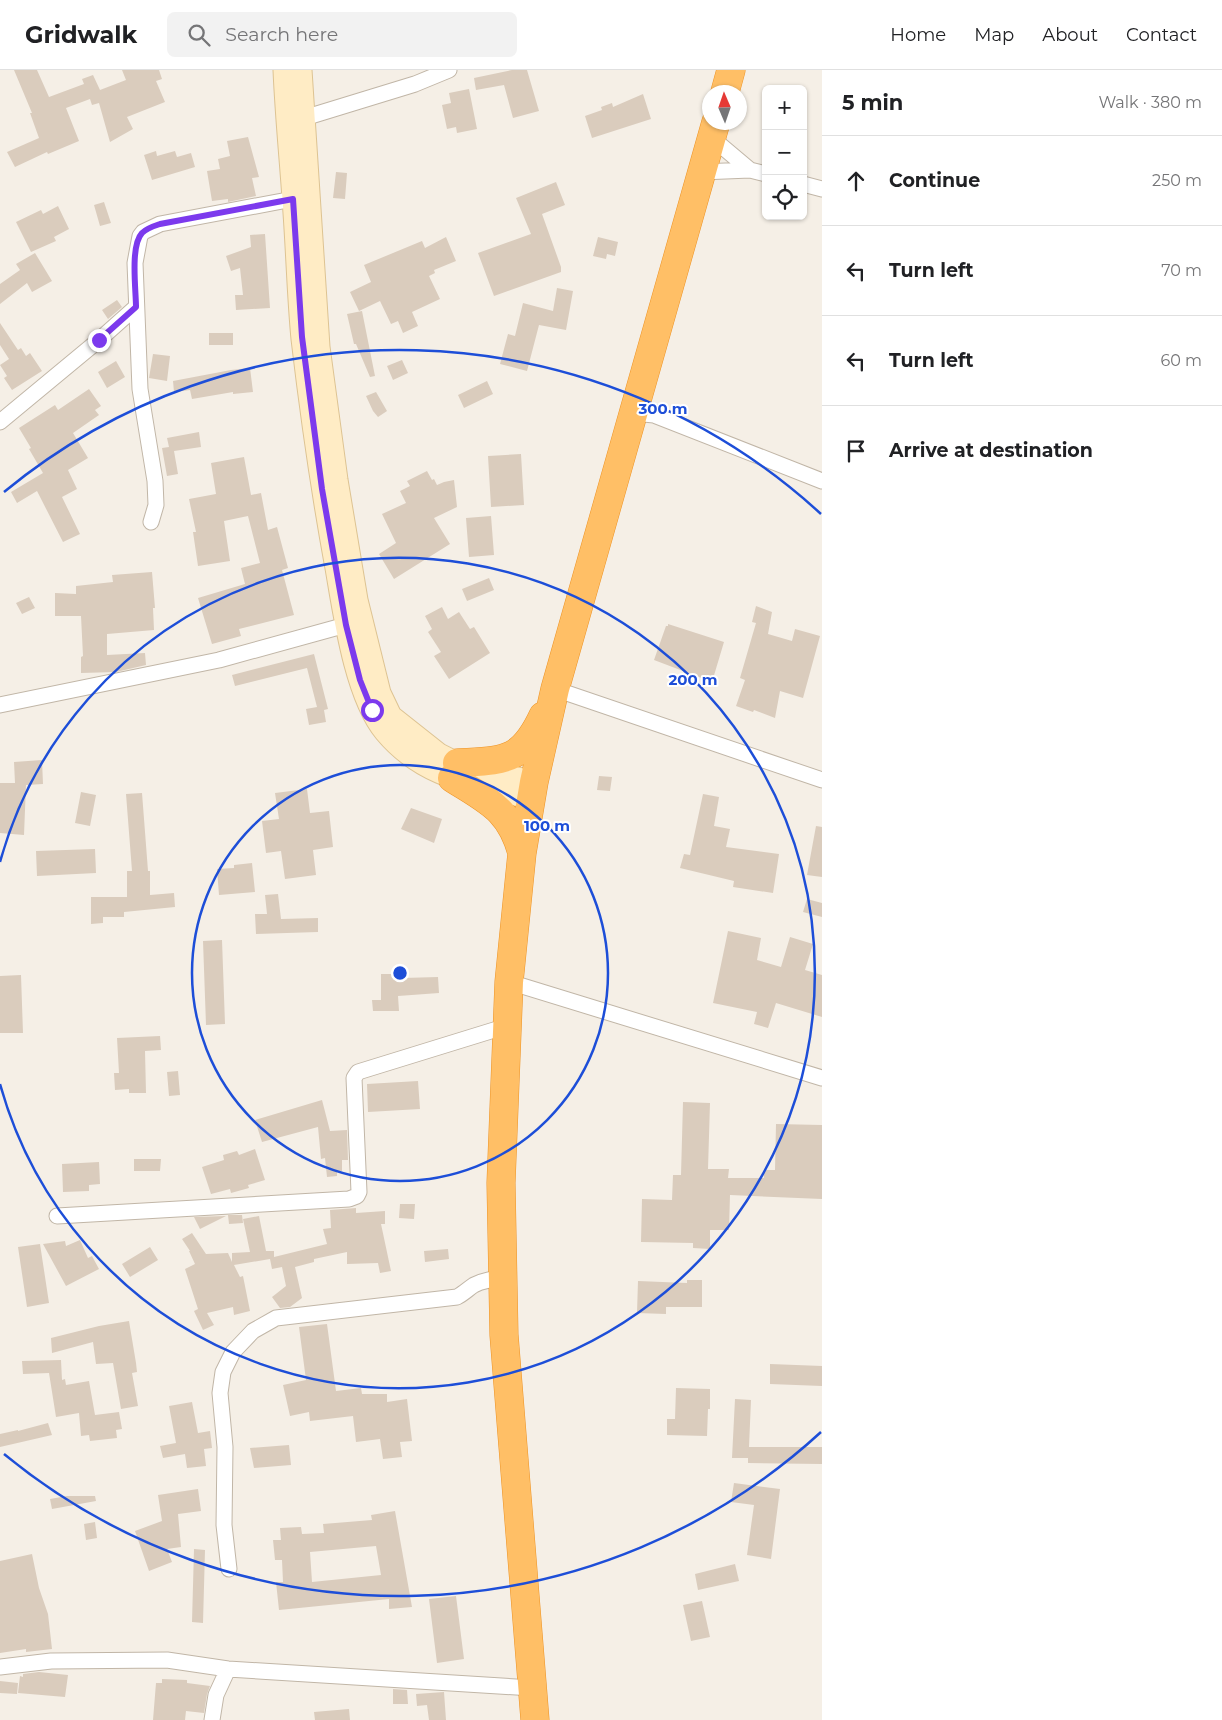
<!DOCTYPE html>
<meta charset="utf-8">
<style>
:root{--surface:#fff;--page:#f2f2f2;--text:#202124;--muted:#757577;--line:#e0e0e0}
body{margin:0;font-family:Montserrat,sans-serif;background:var(--page);color:var(--text)}
.controls{position:absolute;right:15px;top:15px;display:grid;overflow:hidden;border-radius:8px;box-shadow:0 1px 4px #0004}
.controls button{width:45px;height:45px;display:grid;place-items:center;padding:0;border:0;border-bottom:1px solid var(--line);background:var(--surface);color:var(--text);font:25px sans-serif}
.compass{position:absolute;left:702px;top:15px;width:45px;height:45px;border-radius:50%;background:var(--surface);box-shadow:0 1px 4px #0004;rotate:358deg}
.stop{position:absolute;width:15px;height:15px;margin:-11px;border:4px solid #7c3aed;border-radius:50%;background:#fff}
.stop.end{background:#7c3aed;border-color:#fff;box-shadow:0 1px 5px #0008}
.list{margin:0;padding:0;list-style:none}
h2{display:flex;justify-content:space-between;align-items:center;height:65px;margin:0;padding:0 20px;font-size:21px}
h2 small{font-size:16px;font-weight:400;color:var(--muted)}
.list li{display:grid;grid-template-columns:32px 1fr auto;gap:15px;align-items:center;box-sizing:border-box;height:90px;padding:0 20px;border-top:1px solid var(--line)}
.list b{display:block;font-size:19px;white-space:nowrap}
.list em{font-size:16px;font-style:normal;color:var(--muted)}
.icon{flex:none;width:28px;height:28px;fill:none;stroke:currentColor;stroke-width:2;stroke-linecap:round;stroke-linejoin:round}
.map{position:relative;flex:none;width:822px;height:1650px;overflow:hidden}
header{display:flex;align-items:center;gap:30px;box-sizing:border-box;height:70px;padding:0 25px;background:var(--surface);border-bottom:1px solid var(--line)}
header strong{font-size:24px}
nav{display:flex;gap:28px;margin-inline-start:auto;font-size:18px}
.search{width:350px;height:45px;background:var(--page);display:flex;align-items:center;gap:12px;box-sizing:border-box;padding:0 18px;border-radius:8px;color:var(--muted);font-size:19px}
main{display:flex}
aside{flex:1;background:var(--surface)}
.map>svg:first-child{display:block}
.building{fill:#daccbd;fill-rule:evenodd}
.lines{fill:none;stroke-linecap:round;stroke-linejoin:round}
.street-casing{stroke:#c1b6a7;stroke-width:17}
.secondary-casing{stroke:#ddc392;stroke-width:23}
.highway-casing{stroke:#ed9427;stroke-width:29}
.street{stroke:#fff;stroke-width:15}
.secondary{stroke:#ffecc5;stroke-width:21}
.highway{stroke:#ffbf66;stroke-width:28}
.route{stroke:#7c3aed;stroke-width:6}
.ring{fill:none;stroke:#1d4ed8;stroke-width:2.5}
.centre{fill:#1d4ed8;stroke:#fff;stroke-width:2.5}
.ring-label{font-size:15px;text-anchor:middle;font-weight:bold;fill:#1d4ed8;stroke:#fff;stroke-width:4;stroke-linejoin:round;paint-order:stroke}
</style>
<header>
<strong>Gridwalk</strong>
<div class="search"><svg class="icon" aria-label="search" viewBox="0 0 24 24"><circle cx="10" cy="10" r="6"/><path d="M15 15l6 6"/></svg>Search here</div>
<nav><a>Home</a><a>Map</a><a>About</a><a>Contact</a></nav>
</header>
<main>
<div class="map">
<svg width="822" height="1650" viewBox="0 0 822 1650">
<rect width="100%" height="100%" fill="#f5efe6"/>
<path class="building" d="M14 0H37L49 27 84 14 82 9 93 5 100 20 126 10 122 0H159L162 9 156 11 165 32 127 47 133 59 110 72 99 33 92 35 90 29 66 38 79 71 48 84 47 82 15 97 7 82 39 68 30 43H32Z
M512 0H527L539 41 513 48 504 15 476 20 474 8Z
M469 19 477 59 457 63 456 57 447 59 442 35 451 33 449 23Z
M643 24 651 49 592 68 585 46 602 40 601 37 612 33 613 37Z
M248 67 259 107 252 108 256 126 228 132V129L212 131 207 101 220 99 218 89 230 86 227 71Z
M156 81 157 86 175 81 177 87 191 83 195 97 152 110 144 85Z
M336 102 347 103 345 129 333 128Z
M556 112 565 135 542 144 561 197V202L494 226 478 183 531 164 516 128Z
M104 132 111 153 100 156 94 135Z
M58 136 69 159 54 167 56 171 31 182 16 152 41 140 43 144Z
M265 164 270 238 236 240 235 225H243L240 198 231 201 226 186 251 177 250 165Z
M446 167 456 191 434 200 435 203 429 206 440 229 412 242 418 256 403 263 398 251 391 254 380 231 359 241 350 222 371 212 364 195 422 171 425 178Z
M598 167 618 172 615 186 607 184 606 189 593 186Z
M35 183 52 211 32 222 27 213 0 234V214L20 200 16 194Z
M557 218 573 221 566 260 539 255 527 301 500 294 508 264 515 266 523 233 553 241Z
M117 230 122 237 108 249 102 240Z
M362 241 375 306 370 307 356 274H354L347 244Z
M0 253 18 280 21 278 26 286 30 283 42 301 12 320 4 308 7 306 0 295 9 289 0 275Z
M209 263H233V275H209Z
M153 284 170 286 167 311 149 308Z
M402 290 408 303 393 310 387 296Z
M116 291 125 307 107 318 98 302Z
M250 298 253 322 233 324V322L192 329 190 320 174 322 173 311 231 300Z
M487 311 493 324 464 338 458 325Z
M89 319 101 336 95 340 99 345 73 363 88 388 68 400 77 419 62 427 80 464 63 472 37 421 17 433 11 422 43 403 29 379 31 378 19 358 55 335 58 340Z
M376 322 387 341 378 347 373 341 366 326Z
M199 362 201 377 174 381 178 404 167 406 162 378 169 377 167 368Z
M521 384 524 435 491 437 488 386Z
M244 387 251 425 261 423 268 460 277 457 288 498 282 500 294 545 239 559 241 566 212 574 198 528 245 514 241 498 260 493 248 446 224 451 230 491 198 496 193 462H196L189 429 216 424 211 393Z
M427 401 432 410 434 409 437 415 444 412 454 410 457 437 434 448 450 474 394 509 379 484 396 473 382 444 406 433 400 421 410 416 407 411Z
M491 446 494 485 469 487 466 448Z
M152 502 155 538H153L154 560 107 564V585L145 583 146 595 116 602 81 603V587L83 586 81 546H55V523L76 524V516L113 512 112 505Z
M489 508 494 520 467 531 462 519Z
M29 527 35 538 22 544 16 533Z
M756 536 772 542 768 564 792 571 795 559 820 566 803 628 780 621 775 648 754 640 753 642 736 636 745 610 740 608 756 553 752 552Z
M442 537 448 549 459 542 470 559 474 557 490 583 449 609 434 586 441 582 428 562 432 559 425 546Z
M668 554 724 572 712 612 654 590 666 556H668Z
M314 584 328 639 324 640 326 652 309 655 306 639 317 637 307 598 235 616 232 605Z
M42 690 43 714 26 715 24 765 0 763V713H15L14 692Z
M599 706 612 707 610 721 597 720Z
M307 719 310 743 329 741 333 777 313 780 316 805 285 809 281 781 266 783 262 751 279 749 275 723Z
M81 722 96 725 90 756 75 753Z
M142 723 148 801H150V825L174 823 175 837 124 842V847H103V853L91 854V827H127V801H132L126 724Z
M703 724 719 727 714 756 730 759 726 777 779 784 773 823 733 817 734 811 680 798 684 784 690 785Z
M411 738 442 749 434 773 401 759Z
M816 756 822 757V807L807 805Z
M95 779 96 803 37 806 36 781Z
M252 793 255 822 219 825 217 799 234 798V795Z
M278 824 281 849 318 848V862L256 864 255 844H267L265 825Z
M807 829 822 833V847L803 842Z
M728 861 761 868 757 890 781 897 790 867 813 874 805 900 822 905V947L776 933 768 958 754 954 757 942 713 933Z
M222 870 225 954 206 955 203 871Z
M381 904H403V908L438 907 439 923 398 926 399 941H373L372 930H381Z
M21 905 23 963H0V906Z
M160 966 161 980 145 981 146 1023H129V1019L115 1020 114 1003H119L117 968Z
M178 1001 180 1025 169 1026 167 1002Z
M418 1011 420 1039 368 1042 367 1014Z
M322 1030 330 1061 347 1060 348 1090H342V1101H337V1106L327 1107 325 1088 321 1089 318 1057 262 1072 255 1050Z
M683 1032 710 1033 708 1099H729L728 1108H764V1100H775L776 1054 822 1055V1129L730 1125 729 1160H710V1179L693 1178V1173L641 1172 642 1129 672 1130 673 1105H681Z
M255 1079 265 1110 248 1115 249 1118 231 1123 230 1119 211 1124 202 1097 224 1090 223 1085 237 1081 239 1085Z
M134 1089H161L160 1101H134Z
M99 1092 100 1114 89 1115V1121L63 1122 62 1094Z
M400 1134H415L414 1149 399 1148Z
M356 1138V1143L385 1141V1154H381L391 1201 380 1203 378 1193 347 1194V1182L314 1189V1192L295 1197 302 1228 290 1237 280 1238 272 1227 286 1216 282 1197 272 1199 270 1189 234 1195 240 1207 243 1206 250 1241 234 1245 233 1237 207 1243 214 1255 203 1260 194 1241 198 1239 185 1199 195 1194 189 1181H190L182 1169 192 1163 206 1184 228 1183 232 1192V1183L250 1182 243 1149 259 1146 266 1181H274V1187L327 1174 323 1159 331 1158 330 1140Z
M228 1145H242L243 1153 229 1154Z
M226 1146 200 1159 194 1147Z
M80 1170 88 1188 92 1186 99 1199 66 1216 43 1174 65 1171 66 1176Z
M40 1174 49 1233 27 1237 18 1177Z
M150 1177 158 1190 130 1207 122 1194Z
M448 1179 449 1189 425 1192 424 1181Z
M687 1210H702V1237H666V1244L637 1243 638 1211 687 1213Z
M129 1251 136 1293 137 1302 132 1303 138 1336 121 1339 113 1293 96 1294 93 1272 52 1283 51 1268 99 1256Z
M327 1254 336 1321 361 1318 362 1324H387V1332L407 1329 412 1371 400 1372 402 1387 383 1389 380 1369 356 1372 353 1346 310 1351 309 1342 290 1346 283 1315 306 1310 299 1257Z
M61 1290 62 1310 65 1309 66 1315 89 1311 95 1345 119 1342 122 1359 116 1360 117 1368 90 1371 89 1365 81 1366 79 1343 56 1347 49 1303 23 1304 22 1291Z
M770 1294 822 1296V1316L770 1314Z
M676 1318 710 1319V1339H708L707 1366 667 1365V1349H675Z
M735 1329 751 1330 749 1377H822V1394L748 1393V1388H732Z
M192 1332 198 1363 210 1361 212 1378 204 1379 206 1396 187 1398 185 1384 163 1388 160 1376 176 1373 169 1336Z
M48 1353 52 1365 0 1377V1364L18 1360V1361Z
M289 1375 291 1395 254 1398 250 1378Z
M734 1413 780 1419 771 1489 747 1485 754 1435 731 1432Z
M198 1419 201 1441 178 1444 181 1477 167 1479 172 1492 149 1501 135 1461 162 1451 158 1425Z
M67 1426H95L96 1431 52 1439 50 1429Z
M395 1441 412 1537 389 1539V1529L279 1540 276 1512H283L282 1490H275L273 1470H281L280 1458 301 1457 302 1464 324 1463 323 1454 372 1450 371 1445ZM376 1476 381 1505 312 1512 310 1482Z
M95 1452 97 1468 86 1470 84 1454Z
M194 1479 205 1480 203 1553 192 1552Z
M32 1484 39 1518 48 1544 52 1579 26 1582V1579L0 1583V1491Z
M735 1494 739 1511 698 1520 695 1504Z
M456 1526 464 1589 437 1593 429 1529Z
M702 1531 710 1567 691 1571 683 1535Z
M39 1602 68 1605 65 1627 18 1623 20 1606 23 1607V1604Z
M162 1609 187 1610V1613L210 1616 207 1624 204 1643 186 1641 185 1650H153L156 1613H162Z
M0 1611 18 1613 17 1624 0 1623Z
M393 1619 407 1620 408 1634H393Z
M444 1622 446 1650H429L427 1635 417 1636 416 1624Z
M349 1639 350 1650H315L314 1642Z"/>
<g class="lines">
<g class="street-casing">
<path id="street" d="M304 48 415 14 449 0
M712 68 750 100
M701 102 750 100 766 104
M803 114 822 119
M633 343 654 345 822 411
M0 352 99 270 136 237
M151 452 156 435 155 411 140 319 135 193 140 166 143 162 160 154 293 129
M555 619 822 710
M0 635 219 590 346 555
M509 912 822 1008
M57 1146 349 1129 357 1126 359 1122 354 1008 358 1002 507 956
M229 1499 224 1455 225 1377 220 1323 223 1302 233 1282 253 1261 276 1248 457 1227C463 1224 468 1219 474 1215 483 1210 493 1209 503 1208
M0 1597 51 1591 167 1590 228 1599 532 1618
M212 1650 216 1625 228 1599"/>
</g>
<g class="secondary-casing">
<path id="secondary" d="M284 0C286 48 291 95 294 143 297 185 298 227 302 269 311 345 322 422 336 498 344 544 355 626 385 662 424 709 475 714 531 729
M301 0 319 277 337 410 357 530 380 623 391 646 439 684 457 693 534 712"/>
</g>
<g class="highway-casing">
<path id="highway" d="M725 22 731 0
M457 693C504 690 521 693 543 646
M452 708C488 731 510 739 522 783
M535 1650 504 1265 501 1113 509 912 522 783 534 712 555 619 716 52"/>
</g>
<use href="#street" class="street"/>
<use href="#secondary" class="secondary"/>
<use href="#highway" class="highway"/>
</g>
<g class="lines">
<path class="route" d="M99 270 136 237C136 220 130 176 142 163 147 158 154 156 160 154L293 129 302 267 322 419 346 555 360 610 372 640"/>
</g>
<g class="ring">
<circle cx="400" cy="903" r="208"/>
<path d="M0 792A415 415 0 1 1 0 1014"/>
<path d="M821 1362A623 623 0 0 1 4 1384M4 422A623 623 0 0 1 821 444"/>
</g>
<circle cx="400" cy="903" r="8" class="centre"/>
<g class="ring-label">
<text x="663" y="344">300 m</text>
<text x="693" y="615">200 m</text>
<text x="547" y="761">100 m</text>
</g>
</svg>
<div class="controls">
<button>+</button>
<button>−</button>
<button><svg class="icon" aria-label="locate" viewBox="0 0 24 24"><circle cx="12" cy="12" r="6"/><path d="M12 2v4M12 18v4M2 12h4M18 12h4"/></svg></button>
</div>
<svg class="compass" viewBox="-18 -18 36 36"><path d="M0-13l5 13h-10z" fill="#e53935"/><path d="M0 13l5-13h-10z" fill="#757577"/></svg>
<div class="stop" style="left:372px;top:640px"></div>
<div class="stop end" style="left:99px;top:270px"></div>
</div>
<aside>
<h2>5 min<small>Walk · 380 m</small></h2>
<ul class="list">
<li><svg class="icon" aria-label="ahead" viewBox="0 0 24 24"><path d="M12 20V5M6 11l6-6 6 6"/></svg><div><b>Continue</b></div><em>250 m</em></li>
<li><svg class="icon" aria-label="left" viewBox="0 0 24 24"><path d="M17 20v-9H6M10 6l-5 5 5 5"/></svg><div><b>Turn left</b></div><em>70 m</em></li>
<li><svg class="icon" aria-label="left" viewBox="0 0 24 24"><path d="M17 20v-9H6M10 6l-5 5 5 5"/></svg><div><b>Turn left</b></div><em>60 m</em></li>
<li><svg class="icon" aria-label="arrive" viewBox="0 0 24 24"><path d="M6 21V4h12l-3 4 3 4H6"/></svg><div><b>Arrive at destination</b></div></li>
</ul>
</aside>
</main>
